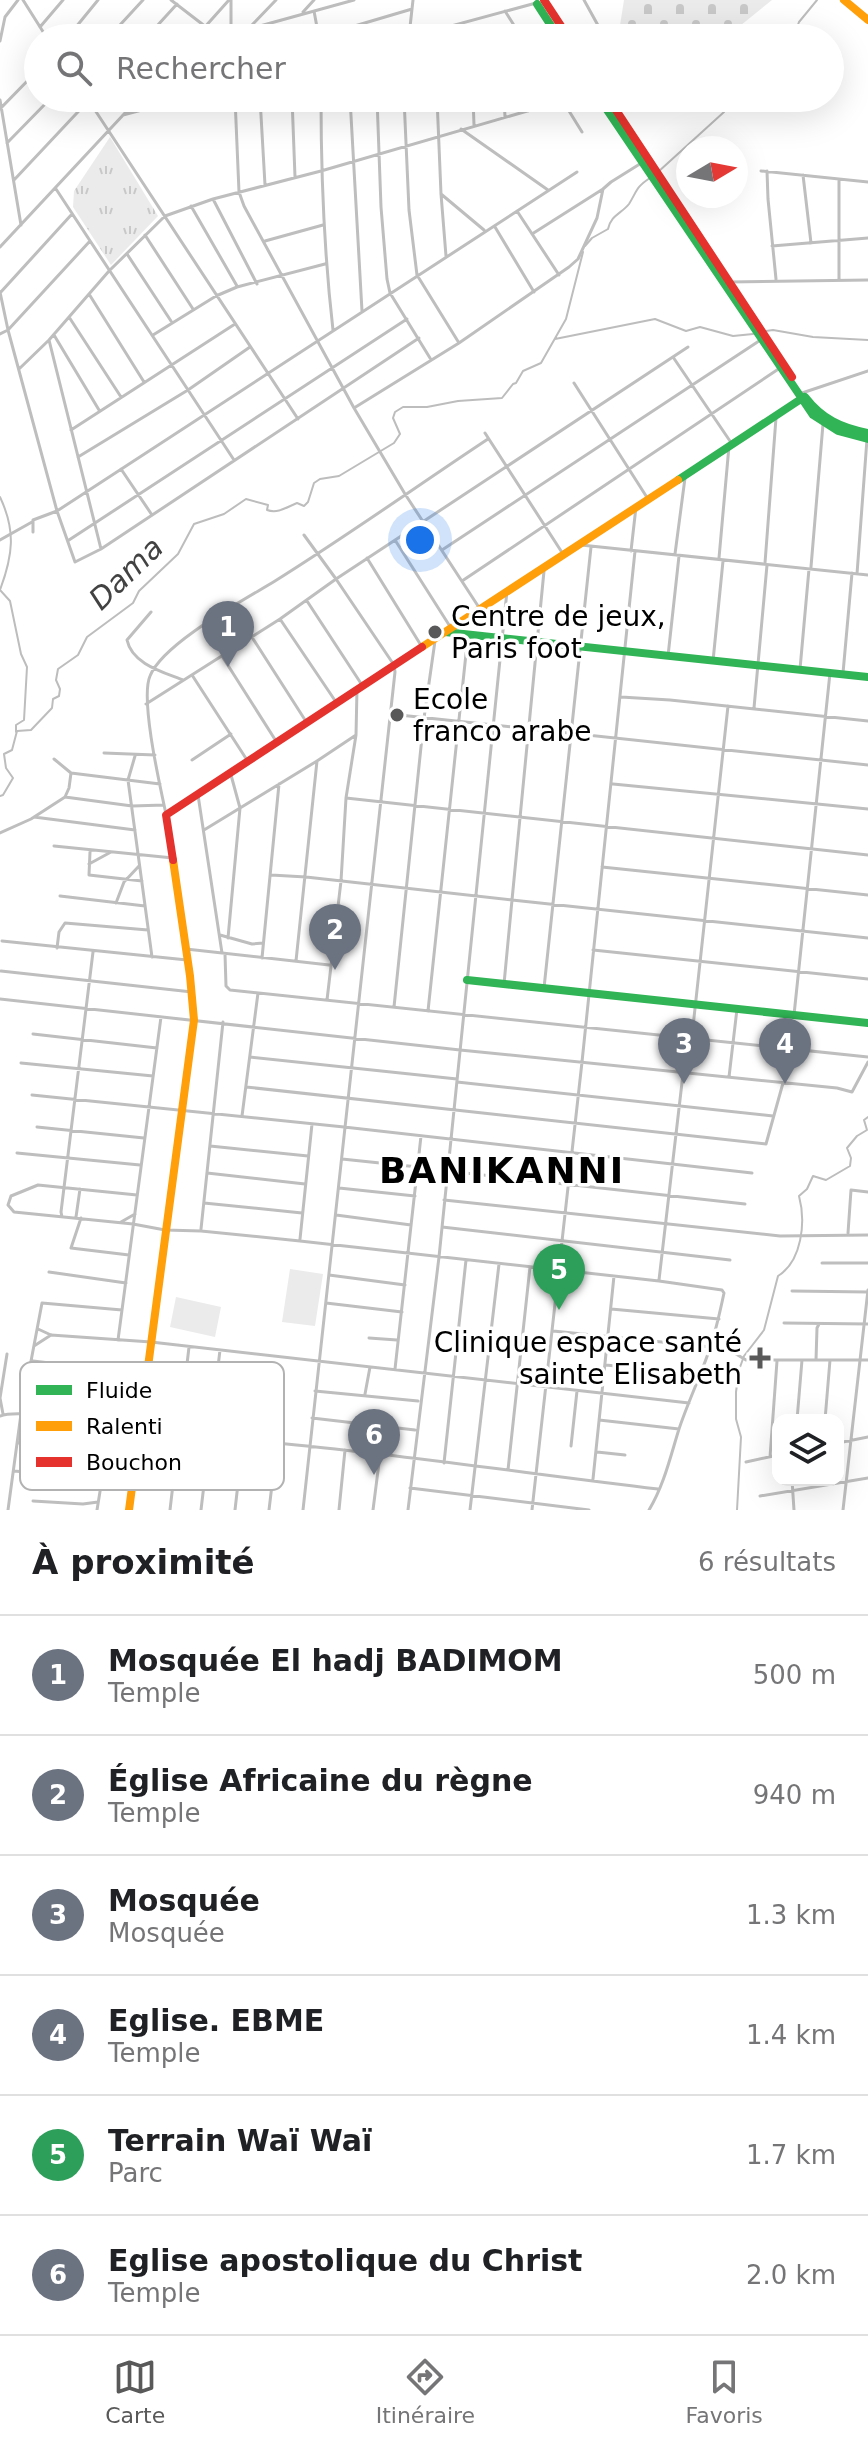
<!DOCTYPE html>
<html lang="fr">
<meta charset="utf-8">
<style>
:root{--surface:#fff;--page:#f6f6f6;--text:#202124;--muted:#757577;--line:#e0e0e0;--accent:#595959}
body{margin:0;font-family:"DejaVu Sans",sans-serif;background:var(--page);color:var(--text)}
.controls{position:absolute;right:24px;bottom:24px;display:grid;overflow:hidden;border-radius:16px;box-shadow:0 8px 32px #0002}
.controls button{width:72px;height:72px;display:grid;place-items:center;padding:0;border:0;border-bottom:2px solid var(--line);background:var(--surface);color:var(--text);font:40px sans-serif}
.compass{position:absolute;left:676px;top:136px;width:72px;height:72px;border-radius:50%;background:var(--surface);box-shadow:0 8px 32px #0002;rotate:80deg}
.you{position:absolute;left:420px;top:540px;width:28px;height:28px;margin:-20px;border:6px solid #fff;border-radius:50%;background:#1a73e8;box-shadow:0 0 0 12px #1a73e833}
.badge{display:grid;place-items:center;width:52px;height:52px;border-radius:50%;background:var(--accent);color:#fff;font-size:26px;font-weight:700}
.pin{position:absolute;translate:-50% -66px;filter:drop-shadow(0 2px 4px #0008)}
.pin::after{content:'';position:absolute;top:42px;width:28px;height:24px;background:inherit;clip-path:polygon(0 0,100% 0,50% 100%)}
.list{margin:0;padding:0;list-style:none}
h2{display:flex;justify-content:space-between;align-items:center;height:104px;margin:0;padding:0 32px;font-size:34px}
h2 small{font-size:26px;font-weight:400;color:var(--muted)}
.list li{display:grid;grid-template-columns:52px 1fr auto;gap:24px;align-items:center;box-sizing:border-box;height:120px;padding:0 32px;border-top:2px solid var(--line)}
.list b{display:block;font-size:30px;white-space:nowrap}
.list p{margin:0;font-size:26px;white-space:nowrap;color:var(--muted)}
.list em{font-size:26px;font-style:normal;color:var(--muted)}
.icon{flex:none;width:44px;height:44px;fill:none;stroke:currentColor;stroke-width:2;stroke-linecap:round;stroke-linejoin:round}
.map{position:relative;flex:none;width:868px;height:1510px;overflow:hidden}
.search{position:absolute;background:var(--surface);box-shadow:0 8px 32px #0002;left:24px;right:24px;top:24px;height:88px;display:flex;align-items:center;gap:20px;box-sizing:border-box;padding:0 28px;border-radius:44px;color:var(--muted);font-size:30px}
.sheet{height:824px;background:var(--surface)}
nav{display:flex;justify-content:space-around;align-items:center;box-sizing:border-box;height:112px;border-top:2px solid var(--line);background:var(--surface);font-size:22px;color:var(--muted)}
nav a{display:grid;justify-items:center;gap:4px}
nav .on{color:var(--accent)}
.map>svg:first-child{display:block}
.grass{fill:#ebebeb}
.cemetery{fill:url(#cemetery-stones)}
.park{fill:url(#park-tufts)}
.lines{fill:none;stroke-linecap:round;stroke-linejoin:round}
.stream{stroke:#bdbdbd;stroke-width:2}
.street{stroke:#bebebe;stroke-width:3}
.fast{stroke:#30b455;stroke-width:8}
.slow{stroke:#ff9f0a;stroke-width:8}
.jam{stroke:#e5322d;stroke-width:8}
.poi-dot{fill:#595959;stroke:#fff;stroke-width:3}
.labels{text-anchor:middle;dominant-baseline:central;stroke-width:7;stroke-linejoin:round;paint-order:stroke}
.poi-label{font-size:28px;fill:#000;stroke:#fff;text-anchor:start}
.water-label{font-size:30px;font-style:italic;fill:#424242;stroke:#fff}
.district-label{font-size:36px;font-weight:bold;letter-spacing:2px;fill:#000;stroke:#fff}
.key{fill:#fff;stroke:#b2b2b2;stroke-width:2}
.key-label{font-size:22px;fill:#000}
</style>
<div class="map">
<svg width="868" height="1510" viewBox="0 0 868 1510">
<defs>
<pattern id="cemetery-stones" width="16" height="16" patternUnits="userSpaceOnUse" patternTransform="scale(2)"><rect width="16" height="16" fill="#ebebeb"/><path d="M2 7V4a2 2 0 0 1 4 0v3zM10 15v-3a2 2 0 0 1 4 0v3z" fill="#c8c8c8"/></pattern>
<pattern id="park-tufts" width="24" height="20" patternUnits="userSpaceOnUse" patternTransform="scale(2)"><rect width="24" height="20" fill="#ebebeb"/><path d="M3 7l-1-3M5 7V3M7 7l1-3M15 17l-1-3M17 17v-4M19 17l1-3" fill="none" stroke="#c8c8c8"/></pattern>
</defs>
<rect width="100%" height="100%" fill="#fff"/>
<path class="grass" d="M290 1269 323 1274 315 1326 282 1322Z
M176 1297 221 1307 215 1337 170 1327Z"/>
<path class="cemetery" d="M624 0H772L725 38H618Z"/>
<path class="park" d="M110 137 158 216 111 265 73 207 74 191Z"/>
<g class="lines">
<path class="stream" d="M785 38 794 35 799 22 817 0
M658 172 724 112 735 98
M585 246 592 238 608 229C611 215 621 214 629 204 637 191 636 187 650 178
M766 331 773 330 813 337 868 340
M555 339 655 319 686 331 700 327 733 336 753 334
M0 497C16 531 13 555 0 590L10 601 21 654 27 667 24 720 16 725V732
M0 796 3 795 13 778 6 768 4 754 12 750 17 731 31 730 52 708 53 699 59 696 60 689 56 680 58 669 78 655 87 637 133 603 139 591 178 554 194 524 224 514 246 499 268 505 267 510C278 514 287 507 297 503L304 506 308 502 314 483 320 479 339 476 394 443 400 434 393 418 395 412 403 407H427L458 401 502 398 513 384 516 383 523 371 541 363 566 319 583 252
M737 1510 741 1437 736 1419V1392L739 1370 744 1356 764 1330 778 1276C802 1261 806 1222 799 1196L807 1189 813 1176 826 1180 850 1166 851 1158 847 1148 857 1136 867 1130 864 1120 868 1117"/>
<path class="street" d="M23 0 47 38
M171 0 206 27
M231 0V38
M584 0 605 38
M314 11 319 38
M505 11 522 38
M303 12 314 0
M251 26 276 0
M40 27 63 0
M231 34 354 0
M409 36 413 0
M67 38 98 0
M108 38 143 0
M146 38 177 4
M195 38 229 0
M314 38 412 9
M407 38 536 3
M0 41 5 17 18 0
M87 98 298 419
M235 98 239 192 244 206 354 408 405 494 480 609
M260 98 265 185
M292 98 295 177
M321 98C321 176 324 252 333 330
M350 98 362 311
M377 98 381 207 387 279 390 293 430 358
M404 98 409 210 417 275 459 343
M437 98 441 194 446 256
M473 98 474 125
M504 98 505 117
M528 98V111
M561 98 582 132
M0 100 21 225
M0 109 38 70
M123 115 187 98
M461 129 548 190
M7 143 51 98
M761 171 868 182
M767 171 768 199 776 279
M803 175 811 243
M839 179V279
M14 180 91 98
M56 189 234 460
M441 194 484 230
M213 199 257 284
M191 206 237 286
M517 211 559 275
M495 227 534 292
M532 234 603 189
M145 235 193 309
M265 241 323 225
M772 246 868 238
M0 247 139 98
M127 254 171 321
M728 282 868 280
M0 292 8 330 57 511 75 562 101 549 419 338
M0 293 72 214
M89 294 144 382
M69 317 121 397
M0 334 8 330 90 241
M54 335 99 410
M153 335 216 296 237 287 325 264
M49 340 101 549
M673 357 732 444
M19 369 49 340 109 271 165 216 213 199 321 171 572 98
M574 383 648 499
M802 393 868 371
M354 408 459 343 569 267 578 259 597 218 603 189 611 182 643 162
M71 430 235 324
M485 433 563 554
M78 457 188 390 250 347
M121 469 152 515
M33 532V520L57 511 577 172
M0 540 32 522
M69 540 407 319
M395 540 451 628
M581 545 868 575
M442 550 759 341
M631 551 636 507
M675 554 685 478
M367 558 422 647
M719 558 729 446
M765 563 776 418
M811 567 823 424
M544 571 512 900 868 938
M857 574 867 439
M462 581 780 368
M307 601 362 685
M232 606 307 723
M151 612 127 640C132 664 163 672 183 680
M280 619 336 702
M222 656 276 741
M668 656 679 556
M713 661 723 561
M800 669 809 569
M843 673 852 573
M192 675 247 760
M621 697 670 700 868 721
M146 704 280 619 336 579 688 347
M754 708 767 565
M390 714 868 765
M104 753 155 755
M135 756 128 780 152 957
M54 759 71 773 160 784
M192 760 231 734
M613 784 868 809
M198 795 222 953
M65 797 132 806 164 805
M346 798 868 855
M166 814C160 786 140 699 150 676 163 643 244 600 275 581 347 536 417 486 488 439
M34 817 135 830
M204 830 317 761 356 735
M0 833 31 819 65 797 69 788 71 773
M54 846 173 858
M90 852 89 875 142 881
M89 864 111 852
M602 867 868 895
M271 875 306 877 512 900 504 984
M60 896 145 906
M116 903 124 882 139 866
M220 935 252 944 263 943
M228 938 240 808 231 775
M2 941 187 960
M57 948 59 932 65 923 148 930
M186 949 329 965
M593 950 868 979
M225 954 226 986 230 990 868 1057
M262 958 279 784
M296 961 317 761
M1 971 192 992
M544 988 591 547
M0 999 460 1050 837 1088 852 1092 868 1062
M327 1000 341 881 346 798 356 735 357 689
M394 1007 424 718 435 641
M428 1011 468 635
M794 1015 830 673
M33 1034 157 1048
M692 1036 728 706
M250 1057 457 1079
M21 1063 153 1076
M729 1077 737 1009
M457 1082 773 1116
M246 1087 766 1144 783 1083
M32 1095 344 1127 752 1173
M242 1116 258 993
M37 1127 144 1138
M210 1146 308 1156
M17 1153 140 1165
M342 1159 418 1167
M447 1171 745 1204
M207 1173 305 1184
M339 1188 415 1196
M137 1195 38 1185 11 1196 8 1205 14 1212 133 1224 165 1230 201 1231 300 1241 659 1281 722 1290 724 1293C720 1312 716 1330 710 1348 701 1375 688 1402 679 1429 670 1458 664 1485 649 1510
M444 1200 780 1236 868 1235
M204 1203 302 1213
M336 1215 411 1225
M62 1217 61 1212 93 952
M76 1217 80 1189
M81 1218 71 1248 129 1255
M121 1222 135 1214
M442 1227 730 1260
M201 1229 223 1022
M848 1233 851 1190 868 1192
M300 1239 312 1124
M822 1263H868
M49 1272 126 1283
M329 1275 405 1285
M659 1280 683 1074
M792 1291 868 1292
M326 1303 402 1312
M611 1309 719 1319
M784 1323 868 1324
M38 1329 51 1335 151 1342 689 1403
M553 1331 711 1347 731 1351 746 1360H868
M369 1338 397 1340
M118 1340 161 1017
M34 1346 51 1335
M816 1360 817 1328 819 1324
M33 1361 144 1374
M606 1365 700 1375
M395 1369 421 1136
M40 1389 141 1402
M315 1391 418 1401
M365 1394 370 1367
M3 1414 0 1398 7 1354
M0 1416C22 1407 114 1427 144 1430 198 1436 253 1440 307 1446 424 1458 541 1475 658 1489
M312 1418 415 1430
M599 1420 679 1429
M797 1420 802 1360
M825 1420 830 1360
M19 1443 106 1453
M838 1443 868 1437
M571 1446 577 1391
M597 1452 625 1455
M770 1457 777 1361
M746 1462 778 1455
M444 1463 466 1260
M508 1470 530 1267
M14 1471 112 1480 132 1473
M593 1479 614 1276
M792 1480 794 1510
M410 1488 589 1510
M760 1496 868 1478
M33 1501 83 1504 98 1502
M8 1510 21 1414 42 1303 122 1310
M97 1510 111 1424
M170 1510 189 1347
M201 1510 220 1350
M235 1510 243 1440
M269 1510 277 1443
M303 1510 395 672 394 665 336 579 304 535
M339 1510 345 1450
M373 1510 380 1455
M408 1510 439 1257 507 591
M470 1510 499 1264
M532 1510 582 1062 635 551
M843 1510 868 1290"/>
<path class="fast" d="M537 4 559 38
M599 98 813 415 838 431 868 439
M805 397C822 419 841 428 868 433
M678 480 804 397
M445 632 868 677
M467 980 868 1023"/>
<path class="slow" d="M844 0 868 20
M422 647 678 480
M129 1510 194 1020 190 976 173 860"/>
<path class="jam" d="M544 0 569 38
M608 98 792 377
M173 860 166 815 422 647"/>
</g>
<g class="poi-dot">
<circle cx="435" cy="632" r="8"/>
<circle cx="397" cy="715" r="8"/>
<path d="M756 1346h8v8h8v8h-8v8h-8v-8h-8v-8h8z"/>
</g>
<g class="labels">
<g class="poi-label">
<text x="451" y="616">Centre de jeux,<tspan x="451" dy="32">Paris foot</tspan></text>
<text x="413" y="699">Ecole<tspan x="413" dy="32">franco arabe</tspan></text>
<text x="742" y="1342" text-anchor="end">Clinique espace santé<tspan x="742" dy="32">sainte Elisabeth</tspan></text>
</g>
<g class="water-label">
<text transform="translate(126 573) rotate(-44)">Dama</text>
</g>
<g class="district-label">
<text x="502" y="1170">BANIKANNI</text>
</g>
</g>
<rect x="20" y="1362" width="264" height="128" rx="12" class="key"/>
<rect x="36" y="1385" width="36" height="10" fill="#30b455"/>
<rect x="36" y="1421" width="36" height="10" fill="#ff9f0a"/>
<rect x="36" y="1457" width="36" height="10" fill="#e5322d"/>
<g class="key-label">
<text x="86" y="1398">Fluide</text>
<text x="86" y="1434">Ralenti</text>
<text x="86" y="1470">Bouchon</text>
</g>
</svg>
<div class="controls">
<button><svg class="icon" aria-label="layers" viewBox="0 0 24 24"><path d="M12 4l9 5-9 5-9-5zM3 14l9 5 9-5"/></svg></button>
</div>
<svg class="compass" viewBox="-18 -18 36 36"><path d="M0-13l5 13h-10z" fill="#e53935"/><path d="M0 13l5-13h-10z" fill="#757577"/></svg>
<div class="you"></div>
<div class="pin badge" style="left:228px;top:667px;background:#6b7280">1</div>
<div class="pin badge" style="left:335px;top:970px;background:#6b7280">2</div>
<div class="pin badge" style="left:684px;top:1084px;background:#6b7280">3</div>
<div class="pin badge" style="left:785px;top:1084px;background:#6b7280">4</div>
<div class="pin badge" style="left:559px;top:1310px;background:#2e9e5b">5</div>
<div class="pin badge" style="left:374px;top:1475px;background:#6b7280">6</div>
<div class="search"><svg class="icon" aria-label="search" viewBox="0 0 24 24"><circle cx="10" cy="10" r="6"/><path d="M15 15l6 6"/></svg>Rechercher</div>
</div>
<section class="sheet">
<h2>À proximité<small>6 résultats</small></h2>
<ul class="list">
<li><span class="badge" style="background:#6b7280">1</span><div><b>Mosquée El hadj BADIMOM</b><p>Temple</p></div><em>500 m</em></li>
<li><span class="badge" style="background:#6b7280">2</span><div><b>Église Africaine du règne</b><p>Temple</p></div><em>940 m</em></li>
<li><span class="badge" style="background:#6b7280">3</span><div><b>Mosquée</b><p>Mosquée</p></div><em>1.3 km</em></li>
<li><span class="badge" style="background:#6b7280">4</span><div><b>Eglise. EBME</b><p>Temple</p></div><em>1.4 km</em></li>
<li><span class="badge" style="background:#2e9e5b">5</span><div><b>Terrain Waï Waï</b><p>Parc</p></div><em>1.7 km</em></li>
<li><span class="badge" style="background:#6b7280">6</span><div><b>Eglise apostolique du Christ</b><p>Temple</p></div><em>2.0 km</em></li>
</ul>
</section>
<nav>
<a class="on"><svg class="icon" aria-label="map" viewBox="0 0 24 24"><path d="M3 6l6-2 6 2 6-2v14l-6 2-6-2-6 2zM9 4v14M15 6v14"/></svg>Carte</a>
<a><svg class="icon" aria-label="directions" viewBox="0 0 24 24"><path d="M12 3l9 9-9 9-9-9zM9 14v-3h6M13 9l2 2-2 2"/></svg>Itinéraire</a>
<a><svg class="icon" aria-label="saved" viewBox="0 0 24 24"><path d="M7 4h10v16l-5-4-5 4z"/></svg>Favoris</a>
</nav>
